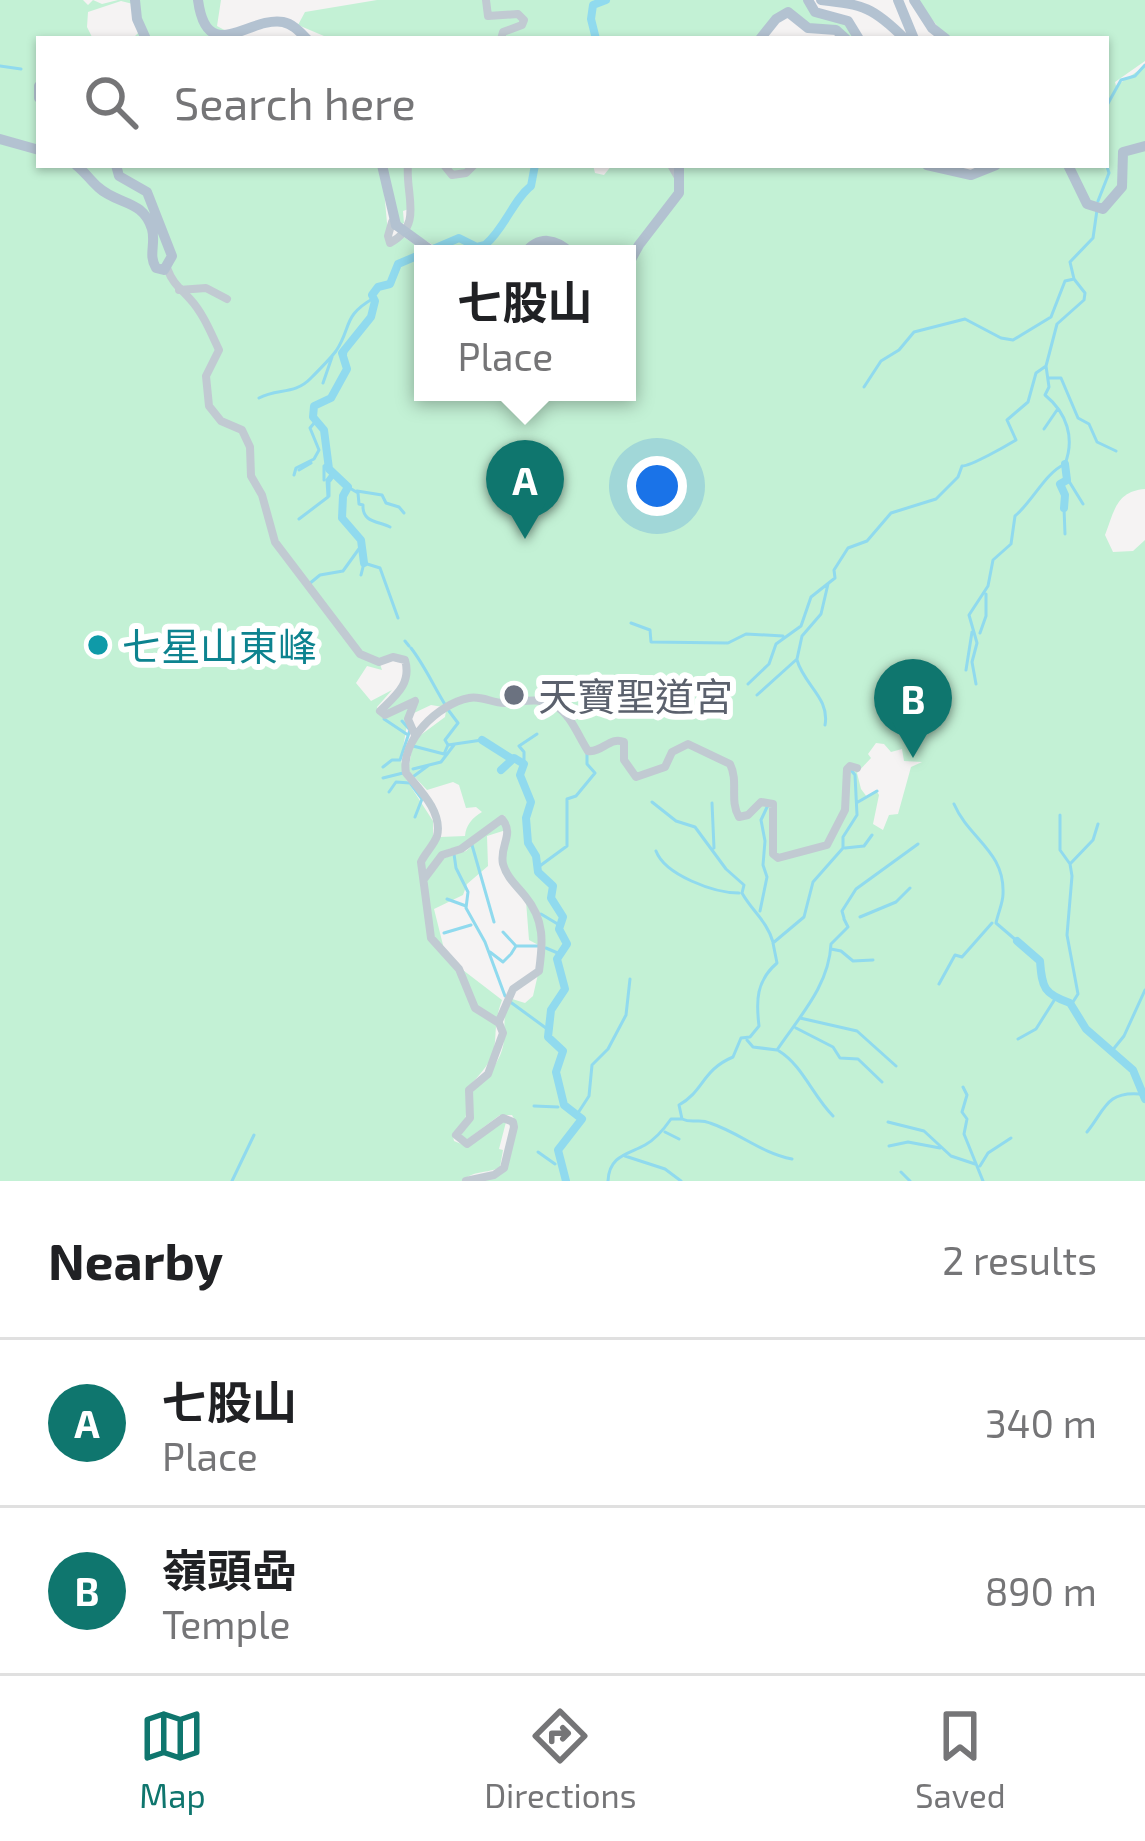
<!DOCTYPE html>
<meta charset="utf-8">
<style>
:root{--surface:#fff;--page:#f2f2f2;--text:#202124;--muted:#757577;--line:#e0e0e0;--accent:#0f766e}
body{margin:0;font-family:"Exo 2","Noto Sans TC",sans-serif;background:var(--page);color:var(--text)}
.you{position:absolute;left:657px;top:486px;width:42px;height:42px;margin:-30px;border:9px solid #fff;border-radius:50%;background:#1a73e8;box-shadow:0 0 0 18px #1a73e833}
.badge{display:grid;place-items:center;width:78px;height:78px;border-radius:50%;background:var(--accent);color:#fff;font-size:39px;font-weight:700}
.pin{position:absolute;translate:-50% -99px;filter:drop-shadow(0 3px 6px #0008)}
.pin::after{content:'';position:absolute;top:63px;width:42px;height:36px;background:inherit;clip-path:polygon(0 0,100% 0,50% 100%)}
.popup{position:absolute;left:414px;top:245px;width:222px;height:156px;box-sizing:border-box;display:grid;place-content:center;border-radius:0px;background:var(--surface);filter:drop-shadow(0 3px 9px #0005);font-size:39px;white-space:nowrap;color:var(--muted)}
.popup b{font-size:45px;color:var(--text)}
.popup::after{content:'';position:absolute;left:50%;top:100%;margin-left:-24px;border:24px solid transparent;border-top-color:var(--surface)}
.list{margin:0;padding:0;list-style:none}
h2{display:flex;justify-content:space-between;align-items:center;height:156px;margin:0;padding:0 48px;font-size:51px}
h2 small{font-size:39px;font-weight:400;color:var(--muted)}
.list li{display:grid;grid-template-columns:78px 1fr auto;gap:36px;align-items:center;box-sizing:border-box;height:168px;padding:0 48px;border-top:3px solid var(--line)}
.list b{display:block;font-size:45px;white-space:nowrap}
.list p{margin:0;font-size:39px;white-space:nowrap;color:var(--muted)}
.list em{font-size:39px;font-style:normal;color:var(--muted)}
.icon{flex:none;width:66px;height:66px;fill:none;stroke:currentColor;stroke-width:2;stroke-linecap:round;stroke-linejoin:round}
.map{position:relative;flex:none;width:1145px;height:1181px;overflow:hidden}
.search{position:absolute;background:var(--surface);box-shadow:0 3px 9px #0004;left:36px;right:36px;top:36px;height:132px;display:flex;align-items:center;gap:30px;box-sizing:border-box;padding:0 42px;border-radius:0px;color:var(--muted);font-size:45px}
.sheet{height:492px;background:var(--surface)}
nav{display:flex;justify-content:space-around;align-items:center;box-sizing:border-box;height:168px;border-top:3px solid var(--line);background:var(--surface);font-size:33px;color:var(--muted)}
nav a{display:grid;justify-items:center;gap:6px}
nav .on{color:var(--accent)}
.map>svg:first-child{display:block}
.green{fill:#c3f1d5;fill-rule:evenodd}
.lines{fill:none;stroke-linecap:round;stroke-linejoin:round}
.stream{stroke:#90daee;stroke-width:3}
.river{stroke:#90daee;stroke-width:8}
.minor{stroke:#c1cad2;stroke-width:8}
.major{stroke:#b3c2d1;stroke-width:10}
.major-bridge{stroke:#b3c2d1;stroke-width:10}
.culture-dot{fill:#0f9aa8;stroke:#fff;stroke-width:4.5}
.worship-dot{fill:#6b7280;stroke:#fff;stroke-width:4.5}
.labels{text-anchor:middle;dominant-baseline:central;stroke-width:12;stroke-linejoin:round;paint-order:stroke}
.culture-label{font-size:39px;fill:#0d838f;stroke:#fff;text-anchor:start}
.worship-label{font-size:39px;fill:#5b616d;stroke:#fff;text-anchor:start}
</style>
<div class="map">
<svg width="1145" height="1181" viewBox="0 0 1145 1181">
<rect width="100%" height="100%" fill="#f5f3f3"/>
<path class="green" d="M0 0H83L88 5 93 0 102 4 118 0H221L217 26 241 39H132L139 32 133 4 121 1 88 12 87 27 93 39H39V165H378L383 179 389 245 404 237 428 254H423V392H627V269L680 196V165H923L958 174 998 165H1065L1095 210 1121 192 1124 156 1145 149V489C1116 491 1114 512 1105 535L1113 552 1133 551 1145 540V1181H470C515 1178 509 1160 516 1122L512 1115H500L465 1141 459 1134 472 1118V1092C486 1078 503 1060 504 1039 505 1022 503 1015 509 998L525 1003 533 996 544 948 529 940 526 901 504 862 510 828 504 815 463 846 448 849 426 875 424 859 440 837 465 836C466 825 472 818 482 812L476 807 466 808 459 785 453 782 427 790 408 770 414 740 445 717 446 711 443 707 431 705 414 713V698L385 712 406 685 405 657 380 664 382 670 367 666 356 683 371 701 392 690 377 707 379 715 411 702 401 759 404 776 433 821V838L421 855 427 880 441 859 466 851 499 822 506 830 487 836 488 866 467 884 463 895 434 909 446 957 502 1000C487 1041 509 1047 469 1086L465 1123 453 1136 454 1141 466 1146 501 1122H506L499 1149 503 1150 500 1167C488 1174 472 1170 463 1181H0ZM876 743 884 744 891 752 902 749 904 761 922 762 911 767 898 814 889 815 883 830 873 824 879 795 876 790 867 797 861 789 857 773 871 758 868 754Z
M377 0H807L811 10 841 20 856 39 809 24 792 11 756 39H331L298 25 305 12Z
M916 0H1145V61L1115 82 1116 86 1145 66V145L1129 147 1120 185 1102 205 1091 202 1069 165H1106V39H948Z
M386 165H593L595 173 604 175 612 165H675V194L627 263V254H576L557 240 520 254H448L408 230 409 209 403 211 404 223 400 225Z"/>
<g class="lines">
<path class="stream" d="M0 66 21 69
M1106 107 1121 80 1135 76 1145 65
M1098 201 1109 173 1106 163
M345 363 346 349
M1049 378H1061L1078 418 1089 424 1097 442 1116 451
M323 383 332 357
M864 387 881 361 899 350 914 332 965 319 1001 338 1013 340 1051 317 1065 281 1074 279
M259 398C277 388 295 395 311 378 318 371 330 359 336 351 352 327 342 316 374 298
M1044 429 1057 410
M299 470 311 463
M294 475 296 468 314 459 319 450 310 428 315 422
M1067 478 1083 504
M324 480V466L327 464
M348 487 358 493 359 504 363 505C362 523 379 521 390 527
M357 491 382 495 386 503 399 507 404 513
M329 496V482L335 474
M1064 508 1065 534
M299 519 328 497 327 480 333 472
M361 575 364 563 380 568 398 618
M309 584 320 575 343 571 361 546
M631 623 650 630 651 642 728 643 746 634 783 636
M980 633 986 616V594
M405 641 409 646
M411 648C425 666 434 687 446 706
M797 660C804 685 830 698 825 725
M966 670 972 632
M748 684 769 664 776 644 801 626 811 597 835 578 834 570 848 548 867 541 891 513 936 499 958 477 962 466C971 466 1006 446 1016 440L1007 420 1028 402 1036 373 1046 366
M976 684 972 662 977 643 969 615 988 586 993 560 1011 544 1015 516C1033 501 1045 473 1065 464 1075 438 1067 413 1045 395L1049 387 1046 366 1057 324 1084 300 1085 293 1074 279 1070 262 1093 238 1097 210
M757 695 797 659 802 636 821 614 828 584
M449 711 458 723 445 740 448 745 482 740
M384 719 408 735
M413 746 444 754 448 745
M524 764V752L519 746 537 734
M383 767 392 760H400L410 730 402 721
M413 769 441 762 454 745
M414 776 429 765
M383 778 403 773
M410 783 422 799 415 817
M389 792 396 782 410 783
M652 802 676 821 695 827 726 869 744 885 742 893C752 911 767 921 773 942
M858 802 877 791
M712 803 714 848
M954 804C969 839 1005 851 1003 894 1003 903 998 913 996 923L1017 941
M1060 815V850L1070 864 1072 876 1067 935 1078 994 1071 1005
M472 845 494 922
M845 848 864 846 872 835
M656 851C665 875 714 893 739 893
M454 854 456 868 468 892 466 908 485 942 505 996
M1070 864 1093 840 1098 824
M537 868 567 846V799L576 796 595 773 587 764V754
M447 899 466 906
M760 911 767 877 763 865 765 841 761 820 768 805
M541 914 561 926
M860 917 896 902 910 888
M844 918 842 911 856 889 918 844
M503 932 516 946
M444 933 471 925
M546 948 560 954
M831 949 841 951 853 961 873 960
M490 952 503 962 510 955
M511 954 516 946H540
M939 984 955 955 962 957 992 923
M509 1001 550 1031
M800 1018 857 1031 896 1066
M796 1028 833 1047 840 1058 858 1059 882 1082
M1018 1039 1036 1029 1055 999
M747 1040 753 1047 777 1050C799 1017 829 986 831 944L848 927 844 919
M779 1051C802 1065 813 1096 833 1116
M1111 1052 1124 1036 1145 990
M963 1087 967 1095 962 1112 967 1119 964 1134 983 1181
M534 1106 558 1107
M578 1113 589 1096 592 1065 608 1049 626 1015 630 979
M682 1119C693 1124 699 1118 710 1123 740 1133 761 1153 792 1159
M888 1122 924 1131 951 1156 975 1164
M665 1132 679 1139
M1087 1132C1105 1110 1106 1091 1140 1094
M889 1146 908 1142 940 1148
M538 1152 555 1164
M625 1156 665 1169 681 1181
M980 1166 988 1153 1011 1138
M901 1172 910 1181
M232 1181 254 1135
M608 1181C609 1155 629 1154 645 1145 656 1139 664 1129 671 1119H682L679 1105C704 1091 702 1070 733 1057L741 1038 750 1037 759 1026C756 1001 756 981 777 963L773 943 804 917 813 882 843 848V837L857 815 855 775 851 770"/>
<path class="river" d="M596 39 591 19 593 5 606 0
M1064 508 1065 495 1060 484 1067 480 1065 464
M364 563 361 540 342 518 343 496 348 487 329 469 324 430 313 417 314 406 331 398 347 369 342 353 371 317 375 301 372 295 378 287 390 284 398 264 459 238 477 247 485 245C505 228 513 200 531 186L535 165
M482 740 512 759
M501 770 514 758 524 764 520 775 531 802 526 818 528 843 536 856 538 872 553 886 551 898 563 917 559 929 567 944 557 959 565 989 551 1010 548 1037 563 1051 556 1072 564 1105 582 1119 558 1150 566 1181
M1017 941 1040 961C1042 988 1044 994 1070 1003L1086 1029 1133 1070 1145 1099"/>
<path class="minor" d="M486 0 488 16 518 14 524 20 522 25 503 32 501 39
M444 165 452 175 466 173 474 165
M671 165 679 179
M392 222 388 236 390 243C424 225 405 195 408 165
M167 268C173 284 179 287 190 299 203 313 211 333 219 350L206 376 209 406 221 421 242 430 250 447 251 476 262 495 275 542 360 654 379 662 393 657 405 660C412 684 395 696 380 711L385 715 415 701 408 719 415 735
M179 290 206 288 227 299
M424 879 442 855 461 849 502 819C515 835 499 845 503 864 507 878 517 886 525 896 545 920 543 943 539 971L513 989 499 1021
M466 1181 494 1175 504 1168 514 1127 513 1122 503 1118 467 1144 456 1135 470 1118 469 1090 488 1074 503 1033 499 1023 475 1008 459 969 431 938 421 862C425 853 434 845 437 836 443 812 419 789 406 773 400 741 438 704 469 698 481 695 494 704 506 703 523 702 537 697 554 705 571 714 578 736 588 751 602 753 610 736 624 742V760L636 777 665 767 672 752 688 744 730 764C739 782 729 800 739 817L748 815 761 802 773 804V854L778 858 827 845 845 810 847 769 850 766 857 768"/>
<path class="major" d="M135 0 137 19 146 39
M198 0C207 67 249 16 283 22 293 24 300 32 307 39
M808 0 815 12 848 21 859 39
M821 0C864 5 873 7 905 39
M898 0 914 39
M914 0 932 28 946 39
M760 39 776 19 788 12 808 28 836 30 846 39
M39 86V98
M0 139 39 150
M76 165C85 172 90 180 98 187 117 205 143 199 152 229 156 244 148 255 156 268L164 270 172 256 147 192 119 176 116 165
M382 165 396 225
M927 165 971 175 996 165
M1068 165 1087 204 1103 209 1122 187 1123 152 1145 146
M524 254C539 235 556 238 572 254
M627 267 639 245 679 193V165"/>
<path class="major-bridge" d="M396 225 436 254"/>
</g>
<circle class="culture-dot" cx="98" cy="645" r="12"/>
<circle class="worship-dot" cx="514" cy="695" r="12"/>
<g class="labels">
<g class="culture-label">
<text x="122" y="645">七星山東峰</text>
</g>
<g class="worship-label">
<text x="538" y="695">天寶聖道宮</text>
</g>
</g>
</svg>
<div class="you"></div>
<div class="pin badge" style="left:525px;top:539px">A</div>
<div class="popup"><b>七股山</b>Place</div>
<div class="pin badge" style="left:913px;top:758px">B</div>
<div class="search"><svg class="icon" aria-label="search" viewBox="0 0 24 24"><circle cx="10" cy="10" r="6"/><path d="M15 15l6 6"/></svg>Search here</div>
</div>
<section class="sheet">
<h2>Nearby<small>2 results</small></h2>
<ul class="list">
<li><span class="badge">A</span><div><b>七股山</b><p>Place</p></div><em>340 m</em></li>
<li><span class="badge">B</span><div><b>嶺頭喦</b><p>Temple</p></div><em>890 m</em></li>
</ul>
</section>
<nav>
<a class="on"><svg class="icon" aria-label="map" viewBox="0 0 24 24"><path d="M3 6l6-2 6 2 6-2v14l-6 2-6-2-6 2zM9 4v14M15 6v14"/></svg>Map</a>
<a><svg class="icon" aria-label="directions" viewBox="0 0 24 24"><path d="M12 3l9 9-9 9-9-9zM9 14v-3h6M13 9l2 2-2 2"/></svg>Directions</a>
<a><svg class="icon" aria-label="saved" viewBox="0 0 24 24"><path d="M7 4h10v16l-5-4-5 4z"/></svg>Saved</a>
</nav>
